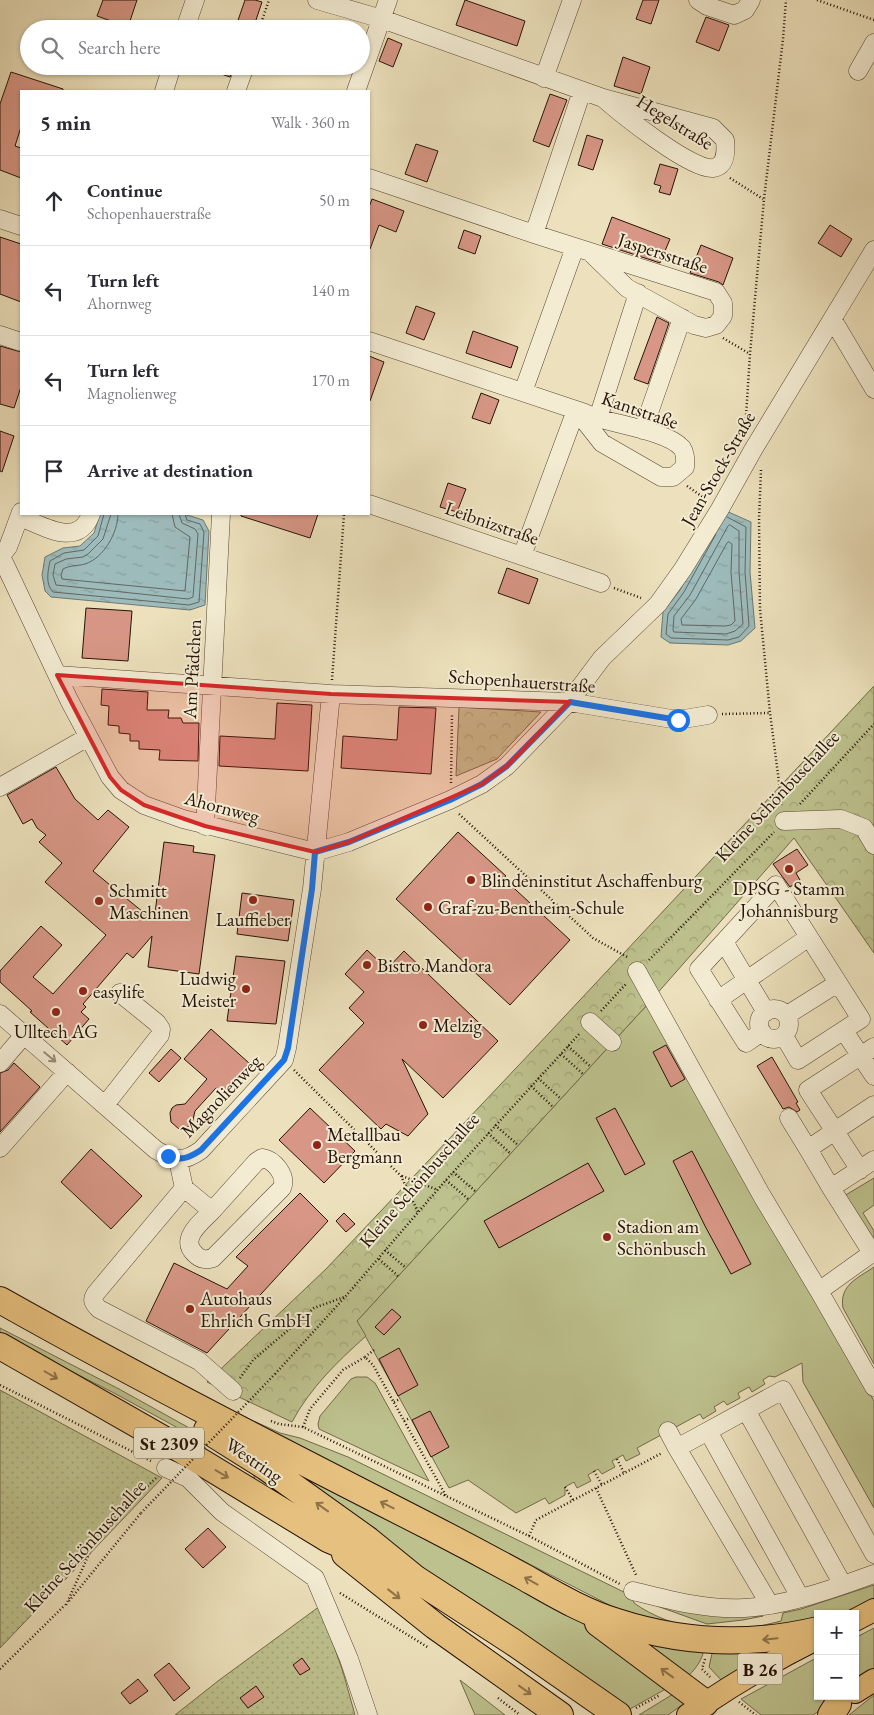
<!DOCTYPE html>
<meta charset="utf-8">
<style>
:root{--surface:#fff;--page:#f7f7f7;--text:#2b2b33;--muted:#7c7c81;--line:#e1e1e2}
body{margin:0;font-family:"EB Garamond",serif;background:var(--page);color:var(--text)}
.controls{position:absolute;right:15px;bottom:15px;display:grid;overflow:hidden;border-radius:0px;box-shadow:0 1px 4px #0004}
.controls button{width:45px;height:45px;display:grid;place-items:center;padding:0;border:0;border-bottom:1px solid var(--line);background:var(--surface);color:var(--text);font:25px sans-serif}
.stop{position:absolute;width:15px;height:15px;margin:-11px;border:4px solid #1a73e8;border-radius:50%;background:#fff}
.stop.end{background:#1a73e8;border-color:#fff;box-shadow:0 1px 5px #0008}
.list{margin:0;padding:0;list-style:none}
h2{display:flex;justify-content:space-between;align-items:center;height:65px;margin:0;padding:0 20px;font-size:21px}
h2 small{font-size:16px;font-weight:400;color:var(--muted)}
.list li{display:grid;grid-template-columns:32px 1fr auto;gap:15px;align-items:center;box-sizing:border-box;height:90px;padding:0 20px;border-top:1px solid var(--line)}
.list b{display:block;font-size:19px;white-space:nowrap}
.list p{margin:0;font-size:16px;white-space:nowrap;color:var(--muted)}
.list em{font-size:16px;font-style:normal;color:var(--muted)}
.icon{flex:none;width:28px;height:28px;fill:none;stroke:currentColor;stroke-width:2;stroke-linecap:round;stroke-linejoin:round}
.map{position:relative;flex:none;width:874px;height:1715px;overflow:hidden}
.search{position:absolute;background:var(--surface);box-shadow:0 1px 4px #0004;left:20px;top:20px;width:350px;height:55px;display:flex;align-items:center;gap:12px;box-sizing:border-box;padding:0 18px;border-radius:28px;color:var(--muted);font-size:19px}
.panel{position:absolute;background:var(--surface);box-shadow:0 1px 4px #0004;left:20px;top:90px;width:350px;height:425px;border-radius:0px}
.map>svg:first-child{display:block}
.grass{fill:#bdc18d;stroke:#726a4a}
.forest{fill:url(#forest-crowns);stroke:#726a4a}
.garden{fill:url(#garden-dots);stroke:#726a4a}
.water{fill:url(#water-ripples);stroke:#6d7873}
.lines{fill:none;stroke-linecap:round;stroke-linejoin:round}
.shore{stroke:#626761;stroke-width:1}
.building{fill:#d89786;stroke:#261307}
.minor-casing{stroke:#584634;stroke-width:19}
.major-casing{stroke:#261307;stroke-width:24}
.highway-casing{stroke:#261307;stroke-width:28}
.path{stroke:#261307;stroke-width:2.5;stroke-dasharray:1 2.5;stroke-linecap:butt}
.minor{stroke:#f3ecd3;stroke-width:18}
.major{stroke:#e6c07e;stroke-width:22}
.highway{stroke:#e6c07e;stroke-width:26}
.path-bridge{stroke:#261307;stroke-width:2.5;stroke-dasharray:1 2.5;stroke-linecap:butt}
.oneway{stroke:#978a77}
.oneway2{stroke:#907248}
.route{stroke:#1a73e8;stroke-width:6}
.marked{fill:#d62828;fill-opacity:0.2;stroke:#d62828;stroke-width:4;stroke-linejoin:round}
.poi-dot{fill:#8f2418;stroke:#f3ecd3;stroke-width:2}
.labels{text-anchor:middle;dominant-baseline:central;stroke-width:4;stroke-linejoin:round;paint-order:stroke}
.shield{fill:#f3ecd3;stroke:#645444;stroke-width:1}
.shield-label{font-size:18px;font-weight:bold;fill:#261307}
.street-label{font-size:19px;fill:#261307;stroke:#f3ecd3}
.poi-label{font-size:19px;fill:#261307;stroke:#f3ecd3;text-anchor:start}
</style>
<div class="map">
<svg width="874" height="1715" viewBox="0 0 874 1715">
<defs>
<pattern id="forest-crowns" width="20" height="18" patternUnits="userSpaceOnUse" patternTransform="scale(1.25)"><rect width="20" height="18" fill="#bdc18d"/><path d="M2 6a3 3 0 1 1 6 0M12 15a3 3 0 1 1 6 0" fill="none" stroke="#a2a578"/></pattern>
<pattern id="garden-dots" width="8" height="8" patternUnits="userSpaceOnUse" patternTransform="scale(1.25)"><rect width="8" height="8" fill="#bdc18d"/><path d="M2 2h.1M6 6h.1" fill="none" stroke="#a2a578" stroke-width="1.8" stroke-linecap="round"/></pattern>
<pattern id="water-ripples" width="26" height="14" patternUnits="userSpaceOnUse" patternTransform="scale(1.25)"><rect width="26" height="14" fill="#9dbbbb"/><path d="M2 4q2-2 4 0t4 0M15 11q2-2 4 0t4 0" fill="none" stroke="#87a09f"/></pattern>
</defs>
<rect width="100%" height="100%" fill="#ece1bc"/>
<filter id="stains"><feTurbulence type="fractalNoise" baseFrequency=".004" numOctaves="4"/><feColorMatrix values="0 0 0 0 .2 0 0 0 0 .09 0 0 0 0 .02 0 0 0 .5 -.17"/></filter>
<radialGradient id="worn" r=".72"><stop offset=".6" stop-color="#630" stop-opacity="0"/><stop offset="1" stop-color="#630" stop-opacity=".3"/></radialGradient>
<path class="grass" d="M647 1005 874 1401V1508L803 1382 802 1363 775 1377 769 1376 763 1380 765 1384 752 1392 749 1387 738 1393 740 1398 727 1405 724 1401 714 1407 716 1411 703 1419 700 1414 637 1448 640 1454 626 1461 623 1455 612 1461 615 1467 602 1474 598 1469 588 1475 591 1481 577 1488 574 1482 565 1487V1495L549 1504 545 1498 516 1513 468 1480 449 1488 357 1321Z
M874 1178V1205L863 1213 874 1231V1245L844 1196Z
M874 1267V1364L843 1308C839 1285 858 1278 874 1267Z
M0 1328 119 1389 220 1445 366 1545 256 1482 251 1468 114 1393 0 1335Z
M356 1377H367L375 1383 429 1481 319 1429 318 1424 320 1416 351 1379Z
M221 1406 280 1433 300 1438 348 1457 632 1596 634 1603C653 1617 677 1624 699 1631L619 1610Z
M276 1457 567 1613 652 1670 671 1686 630 1709 470 1599 357 1524Z
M874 1585V1601L841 1614H818V1621L744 1630 777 1622 781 1621 783 1613 801 1609Z
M657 1606 744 1616H763L743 1620 707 1624Z
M874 1628V1674L855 1687V1638Z
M636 1634 704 1649C703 1658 696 1669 689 1675L662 1657Z
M713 1649 763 1650 771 1652 723 1682 709 1667Z
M818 1657V1696H842L813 1715H761L741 1699Z
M460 1680 505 1715H475Z
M678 1691 686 1702 668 1715H639Z
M874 1695V1715H849Z"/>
<path class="forest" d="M874 686V953L794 838 647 1005 357 1321 366 1336C337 1362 310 1388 292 1422L207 1382 326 1269 535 1048Z
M459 707 541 712 497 759 456 776Z"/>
<path class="garden" d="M0 1390 162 1478 0 1648Z
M320 1606 343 1672 355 1715H175L218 1681Z"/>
<path class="water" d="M724 510 751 522 750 572 755 628 741 641 728 645 670 643 661 637 663 612 680 590Z
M100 514H184L203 520 209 531 205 605 190 610 51 597 45 591 42 575 45 557 63 548 80 546 94 533Z"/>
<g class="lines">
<path class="shore" d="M104 514 98 536 84 550 64 553 50 561C48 571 45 584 53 592L189 605 199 602 204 532 200 524 187 520 185 514
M111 514 103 539 88 554 83 557 66 559 55 564 53 575 56 585 188 599 193 597 198 534 195 529 182 523 179 514
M118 514C118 532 104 558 85 564 78 566 70 565 63 569L61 575 62 579 185 591 190 537 175 527 172 514
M730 525 739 531V572L743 624 735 631 726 634 674 632 673 630 674 616 690 595 728 526Z
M716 534 684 592 668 614 666 634 671 638 728 640 739 637 749 626 745 572 746 527 727 517
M729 542 732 544 731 572 735 621 731 625 725 626 682 625 681 619 696 599 727 543Z"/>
</g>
<path class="building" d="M103 0H137L128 27 97 16Z
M245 0H255L262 2 253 29H235Z
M465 0 525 21 517 46 456 25Z
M643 0H659L651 24 636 19Z
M706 17 729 25 719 51 696 42Z
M388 38 402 44 393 67 379 61Z
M623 57 650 67 641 94 614 86Z
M205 66H234L230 77 204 68Z
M11 72 63 89V91H21V127L15 146 21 148V178L0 170V104Z
M550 94 567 100 549 147 533 141Z
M587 135 603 140 593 170 578 165Z
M416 144 438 151 427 182 405 174Z
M660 164 678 169 670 195 659 192 661 186 654 184Z
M372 199 404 211 396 232 379 225 370 249H369V207Z
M612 217 670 239 660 263 602 244Z
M830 225 852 239 841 257 818 243Z
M464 230 481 236 475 254 458 248Z
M0 237 21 244V302L0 294Z
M701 245 733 258 723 285 719 282 690 273Z
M416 306 435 313 424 340 406 333Z
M657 317 669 323 648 384 634 379Z
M473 331 518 347 511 368 466 353Z
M0 346 21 352V387L14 408 0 404Z
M369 356 384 362 370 401H369Z
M481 393 499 400 490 424 472 418Z
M0 431 14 436 2 472 0 471Z
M448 483 466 489 457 512 440 507Z
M241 514H318L310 538 241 516Z
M507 568 538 579 529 604 498 593Z
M86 608 132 611 128 661 82 658Z
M102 689 148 692 147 710H169L168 718H181L183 723H199L198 761 159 760 160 750 139 749V741H130V734L119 733V726L108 725 109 706 101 705Z
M277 703 312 705 308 771 219 766 220 736 275 739Z
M399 707 436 708 431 774 341 768 343 736 397 740Z
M56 767 75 799 98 820 108 810 129 827 93 871 154 921 164 842 194 846 193 852 215 855 199 974 148 967 152 936 133 958 127 953 83 1004 86 1007 81 1012 89 1019 67 1045 30 1012 32 1011 0 982V971L41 926 62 945 33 977 53 994 106 935 45 882 62 863 39 842 46 835 37 828 32 819 23 824 7 795Z
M458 832 506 876 503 878 570 940 510 1005 396 899Z
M797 849 808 865 796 873 800 880 790 887 773 864Z
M242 893 294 900 288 941 237 934Z
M367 950 387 969 404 951 498 1041 443 1098 402 1059 428 1114 408 1136 386 1124 381 1129 319 1070 364 1023 349 1008 364 992 345 974Z
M236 956 285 961 276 1024 227 1021Z
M211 1029 249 1063 222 1092 216 1088 195 1111 192 1124 184 1129H179L171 1122 170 1113 172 1108 176 1105 185 1104 207 1079 184 1059Z
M666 1045 685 1079 671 1087 653 1052Z
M171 1049 181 1058 159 1082 149 1073Z
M772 1057 798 1102 796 1103 800 1110 797 1112 789 1107 783 1109 757 1066Z
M14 1063 40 1087 0 1132V1073L8 1070Z
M310 1108 355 1151 324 1183 279 1140Z
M615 1108 645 1164 625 1175 596 1118Z
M91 1149 142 1196 111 1229 61 1182Z
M692 1151 751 1264 731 1274 705 1226 673 1161Z
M588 1163 604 1191 499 1248 484 1221Z
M300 1193 328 1221 207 1353 146 1321 174 1263 227 1289 248 1266 236 1257Z
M344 1213 355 1224 346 1232 336 1221Z
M392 1309 401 1317 384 1335 375 1327Z
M399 1348 418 1385 398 1396 379 1359Z
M430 1411 449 1447 431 1457 412 1420Z
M208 1528 226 1547 203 1568 185 1549Z
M302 1658 310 1669 300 1675 293 1665Z
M169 1663 190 1688 174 1701 154 1675Z
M138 1679 148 1691 130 1704 121 1693Z
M256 1686 264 1697 248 1708 240 1698Z"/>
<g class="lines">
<g class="minor-casing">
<path id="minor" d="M317 0 382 19 603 98 713 128 725 140C726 150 727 166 713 168 692 171 620 113 603 98
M698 0 707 6 734 15 745 10 751 0
M185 29 195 0
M858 71 874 43
M544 78 572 0
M164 91 172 66
M236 91 245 66
M356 91 388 0
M369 178 534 234 716 292 723 303V316L716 325 706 328 694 325 627 288 590 252
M0 219 21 226
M534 234 582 91
M833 320 874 389
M0 335 21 342
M369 341 576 410C583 412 591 416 598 418 619 425 668 432 682 448 686 454 685 460 685 467L673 477H661L602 443 576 410
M523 392 575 247
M598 418 638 293
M643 430 682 318
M369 504 601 583
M20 517C44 526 78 549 91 514
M1 556 69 700 110 777 121 790 144 805 183 819 315 852 349 842 450 800 482 784 507 766 569 702 602 658 658 604 683 569 720 509 753 450 874 250
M1 556 8 547 21 512
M522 556 576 410
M57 675 331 694 569 702 678 720 708 715
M0 787 88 737
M784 821 841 819 864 828 874 845
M205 826 221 514
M724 942 766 1012
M637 971 762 1196 819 1291
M718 1000 809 937
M759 1024a15 15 0 1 1 30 0a15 15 0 1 1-30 0Z
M0 1014 156 1150C175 1161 183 1163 201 1150L284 1060 287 1048 312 889 331 694
M787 1015 838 983
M590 1022 612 1042
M844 1031 874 1076
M762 1032 746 1043 699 969 776 885 861 1019 798 1060 784 1036
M0 1063 24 1035
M105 1105 160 1035 161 1029 157 1023 120 993
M874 1105 808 1149 831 1188 874 1160
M789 1118 808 1149
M0 1148 67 1072
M178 1160 184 1188 96 1293C91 1300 93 1303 99 1309L199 1361 233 1391
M860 1170 808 1090 874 1047
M184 1188 212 1211C201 1222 179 1239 195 1254 201 1260 206 1260 213 1258L282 1188C287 1176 275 1160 262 1158L256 1162 212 1211
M831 1188 872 1253 819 1291 874 1387
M746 1410 843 1585
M668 1431 677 1448
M708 1431 800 1597
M166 1468 188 1478 222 1512 315 1578 349 1659 368 1715
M633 1591C669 1600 706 1610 744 1608 785 1606 836 1588 874 1574
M770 1605 677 1448 783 1390 874 1554"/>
</g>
<g class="major-casing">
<path id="major" d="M855 1620 874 1610
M855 1692 874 1680
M688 1715C730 1686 772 1661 818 1638"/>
</g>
<g class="highway-casing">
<path id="highway" d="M0 1300C142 1380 287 1454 432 1528 463 1544 493 1560 524 1577 554 1594 584 1612 617 1622 682 1643 751 1646 818 1630
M0 1346 170 1443 328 1539 375 1559
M207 1430 266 1467 368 1540 416 1579 513 1642 618 1715
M345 1554 435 1626 560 1715
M598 1623 705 1703
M831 1715 838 1704"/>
</g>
<path class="path" d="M817 0 874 20
M259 29 269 0
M730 178 763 199
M723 338 750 354
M745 432 750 354 764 199 783 39 786 0
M761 470 759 519 760 609 770 713 782 805
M687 486 707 500
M614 588 641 598
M332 680 344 514
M722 714 769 713
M451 783 452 714
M800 804 874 724
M459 814 593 938 629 958
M649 960 774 832
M601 1011 626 984
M568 1046 590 1066
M561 1054 583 1074
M294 1070 401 1176 418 1212
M538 1078 560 1098
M531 1086 553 1107
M495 1125 518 1145
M488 1133 510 1153
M453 1172 475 1191
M402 1176 438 1190
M446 1180 468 1199
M385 1250 406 1268
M379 1259 398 1276
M365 1357 374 1350
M275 1374 345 1297 446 1180 580 1033
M240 1378 253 1360 314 1308 344 1297
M0 1385 153 1462
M394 1402 400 1399
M271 1421 279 1424 303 1427 529 1536 620 1584
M404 1421 410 1418
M303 1427 310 1409 343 1370 365 1357 373 1365 446 1496
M617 1459 624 1473
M594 1471 602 1485
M565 1487 573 1500
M596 1488 636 1575
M529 1536 536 1520 662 1453
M340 1593 429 1648
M69 1601 141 1513
M66 1605 99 1532 156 1478
M705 1659 702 1669 710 1677
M0 1669 65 1605
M498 1698 520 1715
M739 1702 756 1715
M636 1708 660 1695"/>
<use href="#minor" class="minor"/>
<use href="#major" class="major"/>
<use href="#highway" class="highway"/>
<path class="path-bridge" d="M141 1513 275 1374"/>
</g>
<defs><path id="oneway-shaft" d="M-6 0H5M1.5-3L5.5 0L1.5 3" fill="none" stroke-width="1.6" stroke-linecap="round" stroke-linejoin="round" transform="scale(1.25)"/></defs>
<use class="oneway" href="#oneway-shaft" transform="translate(50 1057) rotate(40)"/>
<g class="oneway2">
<use href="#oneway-shaft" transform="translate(51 1375) rotate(30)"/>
<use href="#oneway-shaft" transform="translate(222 1474) rotate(31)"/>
<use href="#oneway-shaft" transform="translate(387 1505) rotate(-153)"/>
<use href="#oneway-shaft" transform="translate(322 1507) rotate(-144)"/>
<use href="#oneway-shaft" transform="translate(531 1581) rotate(-151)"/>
<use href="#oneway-shaft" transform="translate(394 1594) rotate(38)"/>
<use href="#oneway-shaft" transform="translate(770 1639) rotate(174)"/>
<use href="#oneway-shaft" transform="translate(667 1673) rotate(-144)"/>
<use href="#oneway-shaft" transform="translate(525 1690) rotate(36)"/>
</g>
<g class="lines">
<path class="route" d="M168 1156C181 1161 189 1158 201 1150L284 1060 288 1048 312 889 315 852 349 842 450 800 482 784 507 766 570 702 678 720"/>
</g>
<path class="marked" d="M57 675 331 694 569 702 507 766 482 784 349 842 315 852 205 826 144 805 121 790 110 777Z"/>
<g class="poi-dot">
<circle cx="789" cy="869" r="5"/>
<circle cx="471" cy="880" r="5"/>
<circle cx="253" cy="900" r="5"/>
<circle cx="99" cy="901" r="5"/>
<circle cx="428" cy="907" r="5"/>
<circle cx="367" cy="965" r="5"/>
<circle cx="246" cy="989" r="5"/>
<circle cx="83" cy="991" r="5"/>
<circle cx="56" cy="1012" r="5"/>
<circle cx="423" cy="1025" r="5"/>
<circle cx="317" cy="1145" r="5"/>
<circle cx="607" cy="1237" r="5"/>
<circle cx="190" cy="1309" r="5"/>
</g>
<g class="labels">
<g class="shield">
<rect x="134" y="1427.5" width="70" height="31" rx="4"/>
<rect x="737.5" y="1653.5" width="45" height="31" rx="4"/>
</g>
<g class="shield-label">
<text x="169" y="1443">St 2309</text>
<text x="760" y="1669">B 26</text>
</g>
<g class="street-label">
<text transform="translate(675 122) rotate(32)">Hegelstraße</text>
<text transform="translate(663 253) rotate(18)">Jaspersstraße</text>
<text transform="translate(640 410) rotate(19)">Kantstraße</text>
<text transform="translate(718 469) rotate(-60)">Jean-Stock-Straße</text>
<text transform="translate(492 523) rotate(19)">Leibnizstraße</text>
<text transform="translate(192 669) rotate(-87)">Am Pfädchen</text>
<text transform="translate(522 681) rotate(4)">Schopenhauerstraße</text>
<text transform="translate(777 796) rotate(-47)">Kleine Schönbuschallee</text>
<text transform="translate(222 807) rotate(15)">Ahornweg</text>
<text transform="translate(221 1096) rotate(-46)">Magnolienweg</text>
<text transform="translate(419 1180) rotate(-49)">Kleine Schönbuschallee</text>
<text transform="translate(254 1460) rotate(34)">Westring</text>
<text transform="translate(85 1546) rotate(-48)">Kleine Schönbuschallee</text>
</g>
<g class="poi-label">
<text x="481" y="880">Blindeninstitut Aschaffenburg</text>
<text x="789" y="888" text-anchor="middle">DPSG - Stamm<tspan x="789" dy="22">Johannisburg</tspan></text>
<text x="109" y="890">Schmitt<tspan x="109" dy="22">Maschinen</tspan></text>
<text x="438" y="907">Graf-zu-Bentheim-Schule</text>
<text x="253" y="919" text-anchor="middle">Lauffieber</text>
<text x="377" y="965">Bistro Mandora</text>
<text x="236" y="978" text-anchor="end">Ludwig<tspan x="236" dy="22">Meister</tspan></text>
<text x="93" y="991">easylife</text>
<text x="433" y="1025">Melzig</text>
<text x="56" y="1031" text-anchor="middle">Ulltech AG</text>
<text x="327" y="1134">Metallbau<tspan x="327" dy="22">Bergmann</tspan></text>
<text x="617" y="1226">Stadion am<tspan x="617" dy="22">Schönbusch</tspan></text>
<text x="200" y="1298">Autohaus<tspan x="200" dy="22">Ehrlich GmbH</tspan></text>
</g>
</g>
<rect width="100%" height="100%" filter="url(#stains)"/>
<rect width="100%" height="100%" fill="url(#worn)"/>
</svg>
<div class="controls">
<button>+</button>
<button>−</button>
</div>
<div class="stop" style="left:678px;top:720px"></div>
<div class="stop end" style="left:168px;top:1156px"></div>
<div class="search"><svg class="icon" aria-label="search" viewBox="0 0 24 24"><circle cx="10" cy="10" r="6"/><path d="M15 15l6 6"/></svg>Search here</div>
<section class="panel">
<h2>5 min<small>Walk · 360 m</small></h2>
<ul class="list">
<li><svg class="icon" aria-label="ahead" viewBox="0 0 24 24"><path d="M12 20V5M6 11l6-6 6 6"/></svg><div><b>Continue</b><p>Schopenhauerstraße</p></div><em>50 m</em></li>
<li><svg class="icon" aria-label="left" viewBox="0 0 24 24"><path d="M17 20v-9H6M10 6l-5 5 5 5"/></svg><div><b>Turn left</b><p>Ahornweg</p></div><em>140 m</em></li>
<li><svg class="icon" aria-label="left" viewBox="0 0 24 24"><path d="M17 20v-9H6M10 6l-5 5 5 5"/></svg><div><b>Turn left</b><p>Magnolienweg</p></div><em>170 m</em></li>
<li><svg class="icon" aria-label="arrive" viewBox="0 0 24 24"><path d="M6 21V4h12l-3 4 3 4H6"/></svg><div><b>Arrive at destination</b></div></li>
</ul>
</section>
</div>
